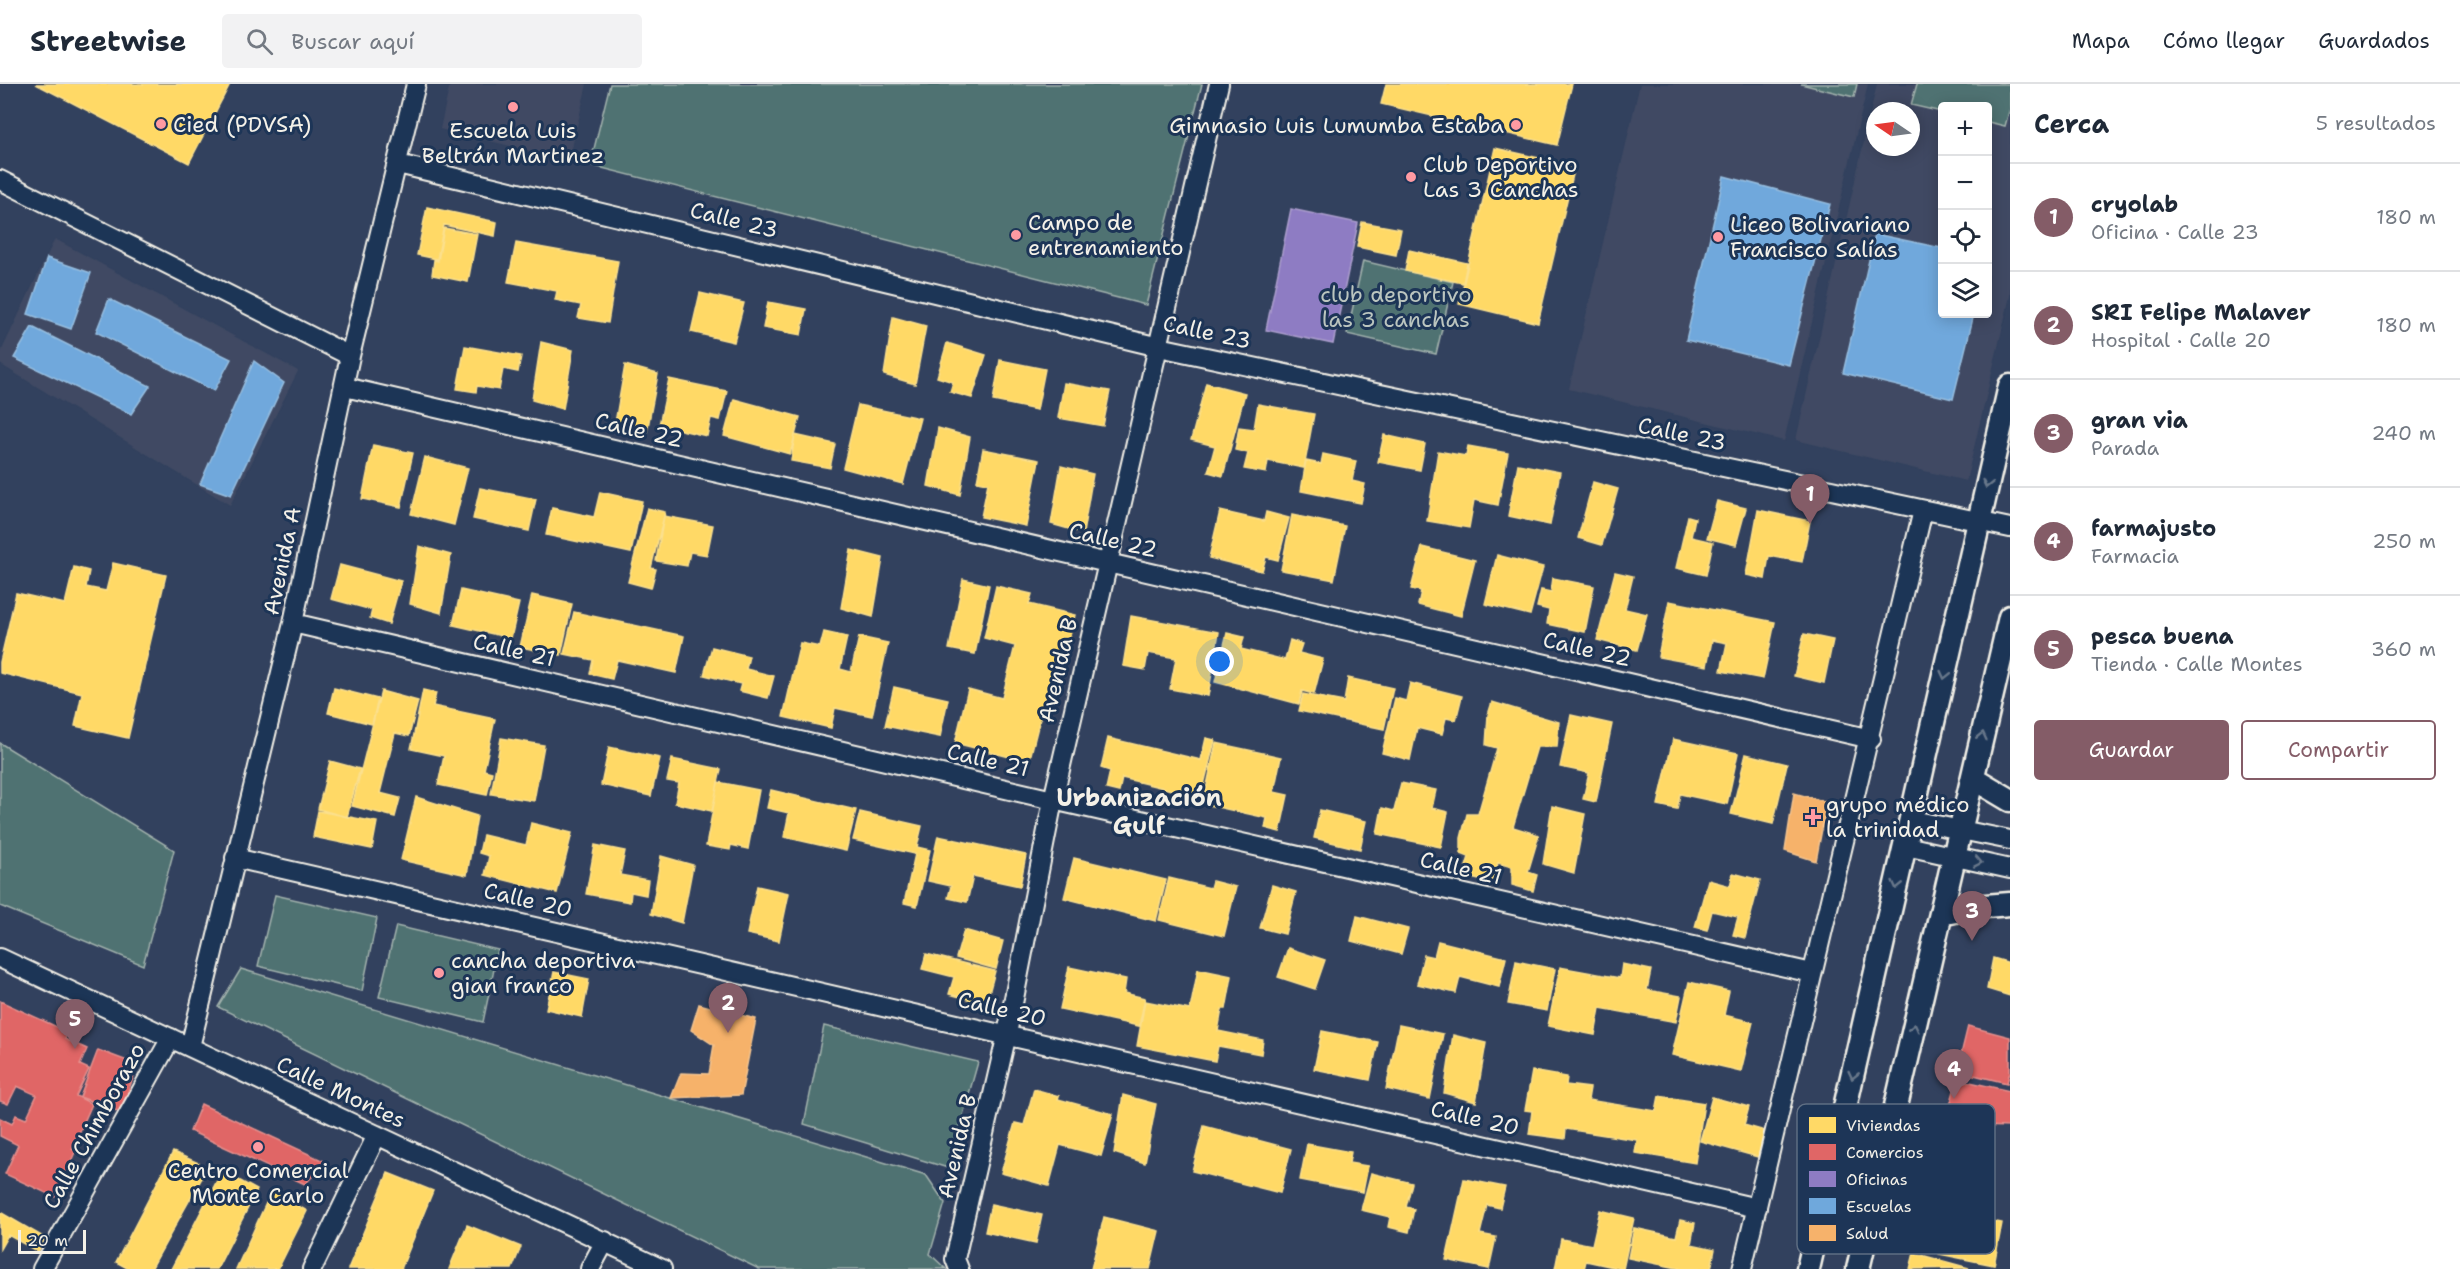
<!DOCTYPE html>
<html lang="es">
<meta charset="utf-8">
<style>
:root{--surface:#fff;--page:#f2f2f3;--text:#1f2937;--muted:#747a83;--line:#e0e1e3;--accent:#845c67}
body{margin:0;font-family:"Shantell Sans",sans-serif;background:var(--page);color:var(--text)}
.controls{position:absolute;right:18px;top:18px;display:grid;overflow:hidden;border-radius:6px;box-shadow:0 3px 15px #0003}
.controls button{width:54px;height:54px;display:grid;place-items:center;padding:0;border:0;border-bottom:2px solid var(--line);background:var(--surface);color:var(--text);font:30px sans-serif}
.compass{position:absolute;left:1866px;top:18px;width:54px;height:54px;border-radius:50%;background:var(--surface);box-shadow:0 3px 15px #0003;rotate:283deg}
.scale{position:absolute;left:18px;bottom:15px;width:68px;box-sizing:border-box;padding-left:6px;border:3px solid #f4f1e8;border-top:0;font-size:16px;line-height:21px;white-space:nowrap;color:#f4f1e8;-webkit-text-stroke:4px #1d3557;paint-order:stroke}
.you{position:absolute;left:1220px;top:578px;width:21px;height:21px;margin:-15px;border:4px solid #fff;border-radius:50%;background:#1a73e8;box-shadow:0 0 0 9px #1a73e833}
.badge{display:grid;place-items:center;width:39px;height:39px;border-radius:50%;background:var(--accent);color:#fff;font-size:20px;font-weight:700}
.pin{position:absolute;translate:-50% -50px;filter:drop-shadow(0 2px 3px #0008)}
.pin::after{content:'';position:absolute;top:32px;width:21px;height:18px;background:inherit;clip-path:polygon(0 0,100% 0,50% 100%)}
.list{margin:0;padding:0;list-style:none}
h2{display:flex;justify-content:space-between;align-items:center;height:78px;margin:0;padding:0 24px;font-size:26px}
h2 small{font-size:20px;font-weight:400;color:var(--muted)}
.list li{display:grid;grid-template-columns:39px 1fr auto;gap:18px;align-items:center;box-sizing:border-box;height:108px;padding:0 24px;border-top:2px solid var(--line)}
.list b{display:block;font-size:22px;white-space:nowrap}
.list p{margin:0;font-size:20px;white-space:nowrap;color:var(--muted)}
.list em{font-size:20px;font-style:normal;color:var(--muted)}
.actions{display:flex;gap:12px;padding:18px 24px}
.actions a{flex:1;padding:14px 0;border:2px solid var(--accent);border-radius:6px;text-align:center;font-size:21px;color:var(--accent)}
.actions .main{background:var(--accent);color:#fff}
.icon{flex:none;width:33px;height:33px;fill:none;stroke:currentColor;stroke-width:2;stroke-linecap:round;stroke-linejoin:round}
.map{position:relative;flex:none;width:2010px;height:1185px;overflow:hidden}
header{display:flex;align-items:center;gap:36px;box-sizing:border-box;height:84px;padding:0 30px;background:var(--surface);border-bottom:2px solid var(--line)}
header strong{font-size:28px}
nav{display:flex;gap:33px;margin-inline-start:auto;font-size:21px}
.search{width:420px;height:54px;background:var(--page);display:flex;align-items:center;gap:15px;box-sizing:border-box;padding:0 21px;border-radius:6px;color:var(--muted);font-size:22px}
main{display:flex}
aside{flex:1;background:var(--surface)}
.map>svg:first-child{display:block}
.built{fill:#404a63;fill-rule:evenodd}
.green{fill:#507272;stroke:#a2b2ad;stroke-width:1.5}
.homes{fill:#ffd966;stroke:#fce08d;stroke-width:1.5}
.shops{fill:#e06666;stroke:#e6908d;stroke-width:1.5}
.offices{fill:#8e7cc3;stroke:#ad9fce;stroke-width:1.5}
.schools{fill:#6fa8dc;stroke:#97bee0;stroke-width:1.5}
.health{fill:#f6b26b;stroke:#f5c590;stroke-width:1.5}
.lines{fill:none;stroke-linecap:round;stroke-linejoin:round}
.minor-casing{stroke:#f4f1e8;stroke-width:22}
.tertiary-casing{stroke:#f4f1e8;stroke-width:27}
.minor{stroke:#1d3557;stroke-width:18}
.tertiary{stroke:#1d3557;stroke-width:22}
.oneway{stroke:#68778a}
.poi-dot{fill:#ff9aa2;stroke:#1d3557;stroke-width:2}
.labels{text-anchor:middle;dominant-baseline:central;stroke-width:6;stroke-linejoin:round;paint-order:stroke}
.poi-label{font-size:22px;fill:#f4f1e8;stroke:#1d3557;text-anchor:start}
.street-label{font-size:22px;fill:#f4f1e8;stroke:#1d3557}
.park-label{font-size:22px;fill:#bbc5bf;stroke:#1d3557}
.neighbourhood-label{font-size:24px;font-weight:bold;fill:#f4f1e8;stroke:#1d3557}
.key{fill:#1d3557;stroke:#5e6d82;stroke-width:1.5}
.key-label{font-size:16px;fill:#f4f1e8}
</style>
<header>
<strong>Streetwise</strong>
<div class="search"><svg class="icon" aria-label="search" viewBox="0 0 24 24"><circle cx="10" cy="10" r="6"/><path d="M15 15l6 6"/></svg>Buscar aquí</div>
<nav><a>Mapa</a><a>Cómo llegar</a><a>Guardados</a></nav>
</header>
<main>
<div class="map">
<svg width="2010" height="1185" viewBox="0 0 2010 1185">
<rect width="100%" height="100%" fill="#32415e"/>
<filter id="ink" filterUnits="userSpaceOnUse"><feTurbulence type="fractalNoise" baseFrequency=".0167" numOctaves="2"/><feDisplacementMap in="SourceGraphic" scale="12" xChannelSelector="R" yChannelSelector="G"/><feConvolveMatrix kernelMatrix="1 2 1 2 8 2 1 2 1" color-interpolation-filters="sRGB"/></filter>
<g filter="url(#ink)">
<path class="built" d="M450 0H587L569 76 440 45Z
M1640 0H1868L1784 357 1569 305Z
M1877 0H2010V212L1966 397 1796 356ZM1942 22H1988V230H1942ZM1875 27H1911V63H1875Z
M55 155 298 287 230 421 0 280V270Z"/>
<path class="green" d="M610 0H1202L1146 221 590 81Z
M1801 0H1857L1854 13Z
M1917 0H2010V24L2005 42 1988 38V22H1942V28L1911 21Z
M1363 177 1453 198 1436 270 1347 250Z
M0 659 174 766 143 881 0 822Z
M275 811 377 834 362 907 258 882Z
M396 842 498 866 483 938 379 913Z
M241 885 926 1091 945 1119 930 1170 946 1185H759L218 923Z
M824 942 978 978 948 1084 804 1040Z"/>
<path class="homes" d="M36 0H230L189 79Z
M1386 0H1572L1557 61 1381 20Z
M1495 64 1575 82 1538 239 1459 220Z
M427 123 497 138 495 152 444 141 437 175 417 171Z
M1362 138 1401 145 1396 171 1357 163Z
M444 144 477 150 468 198 432 191 434 176 438 177Z
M516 159 618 177 608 239 578 234 581 221 555 216 557 207 508 198Z
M1409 166 1467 179 1463 199 1405 187Z
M700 209 744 219 734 258 691 248Z
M768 218 806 225 801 251 763 244Z
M893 233 926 242 915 300 884 291Z
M541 258 573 266 563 325 532 316Z
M947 259 986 271 972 314 950 308 953 298 937 293Z
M465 262 521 272 518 288 503 285 499 306 477 302 476 308 457 305Z
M1000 276 1045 285 1037 326 993 317Z
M625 281 658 290 647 348 615 339Z
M669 295 727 307 720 336 711 334 707 352 659 341Z
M1064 299 1110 307 1103 342 1058 334Z
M1206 299 1245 309 1223 392 1208 388 1215 362 1191 356Z
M734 315 800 333 790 370 724 352Z
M1258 320 1314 330 1304 384 1268 377 1266 389 1244 385 1248 369 1235 366 1239 343 1254 345Z
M858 321 920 334 903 400 843 384Z
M938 344 970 353 960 411 928 402Z
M795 351 835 360 830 384 791 377Z
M1384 351 1425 360 1420 386 1378 378Z
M373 361 413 369 401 423 362 415Z
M1468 362 1508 369 1498 421 1474 416 1469 444 1427 437 1438 367 1466 372Z
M983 365 1039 376 1026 442 981 433 988 399 977 397Z
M1323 370 1356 377 1352 397 1365 400 1361 419 1301 407 1306 377 1321 380Z
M425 373 468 384 454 441 411 430Z
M1518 380 1560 388 1550 441 1508 432Z
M1061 382 1093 390 1083 449 1051 440Z
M1593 398 1618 405 1602 461 1578 454Z
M480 404 536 415 529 447 473 435Z
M600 408 642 417 631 469 546 451 552 424 594 433Z
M1717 417 1746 424 1736 461 1707 454Z
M647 424 665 428 651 484 656 485 651 504 628 498Z
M1758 426 1810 437 1802 478 1769 472 1765 495 1746 491Z
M1220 427 1264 437 1266 428 1289 434 1278 476 1266 473 1262 487 1209 474Z
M1292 431 1345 442 1334 496 1281 486Z
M664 432 713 441 707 471 690 468 687 482 656 477Z
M1688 432 1695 434 1691 453 1713 458 1706 491 1676 484Z
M419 462 451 471 441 529 410 520Z
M1422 463 1475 476 1461 532 1418 521 1421 507 1411 505Z
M851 466 883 474 873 533 841 524Z
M1497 471 1543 483 1530 531 1485 520Z
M113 479 166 491 128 654 75 642 82 609 0 589V578L16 509 65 520 74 483 89 487 86 503 106 507Z
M340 481 401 497 389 540 370 534 372 526 331 515Z
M1615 488 1633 492 1625 525 1647 530 1637 566 1597 556Z
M1553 494 1594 502 1585 548 1547 540 1549 526 1537 523 1541 506 1551 508Z
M963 495 989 501 975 570 949 565Z
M996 502 1032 510 1029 520 1075 531 1063 581 1054 579 1029 678 955 659 968 605 1002 614 1015 562 984 554Z
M461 506 519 519 511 554 453 541Z
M532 511 572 520 561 571 520 563Z
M1669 517 1775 538 1763 595 1721 587 1727 559 1712 556 1707 582 1658 573Z
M574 528 684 552 676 589 617 576 612 595 590 590 593 576 564 570Z
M1131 532 1219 548 1208 612 1170 605 1176 574 1148 569 1145 586 1123 582Z
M824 548 847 553 840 585 851 588 859 553 888 559 872 632 835 624 831 644 783 633 800 559 820 563Z
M1227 549 1244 553 1241 565 1285 576 1290 556 1302 560 1299 569 1323 575 1314 610 1302 607 1299 620 1215 598Z
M1804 550 1833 556 1824 599 1794 592Z
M712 563 749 572 746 585 774 592 768 614 739 607 741 600 704 591Z
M1348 594 1393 604 1384 645 1299 627 1303 610 1344 618Z
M1410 599 1462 612 1456 636 1446 634 1442 650 1417 644 1410 676 1382 669 1395 614 1406 617Z
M894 603 948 615 940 653 885 642Z
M334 604 378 615 372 640 328 629Z
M423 606 436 609 433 622 495 635 484 686 492 688 487 711 438 701 444 672 411 665Z
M381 607 418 617 409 652 395 649 380 709 400 714 395 733 352 722Z
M1492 618 1559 638 1557 663H1537L1513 743 1539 751 1528 788 1537 791 1533 807 1512 801V783L1498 779 1493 796H1479L1463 792 1469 773 1461 770V754L1467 730H1478L1497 664 1486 661 1488 631Z
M1571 631 1612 640 1596 718 1583 715 1589 689 1560 683Z
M501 654 544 661 534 717 491 710Z
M1108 654 1201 676 1206 654 1215 656 1201 713 1122 694 1119 708 1106 705 1110 687 1101 684Z
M1673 655 1738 669 1727 720 1680 710 1677 725 1658 721Z
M1216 659 1281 673 1274 708 1288 711 1280 748 1265 744 1267 734 1203 720Z
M609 663 660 674 651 712 601 701Z
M1746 670 1787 680 1773 740 1731 730Z
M672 675 721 685 712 727 675 719 679 699 667 697Z
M330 677 360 685 347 733 318 725Z
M718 698 759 706 748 765 731 761 730 766 706 762Z
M1401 699 1436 706 1432 724 1448 728 1441 763 1377 750 1382 724 1394 727Z
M771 706 856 726 846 767 784 753 789 729 767 724Z
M416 713 477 732 467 791 401 776Z
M1552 722 1585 730 1574 789 1543 780Z
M1320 726 1366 737 1360 765 1314 754Z
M318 727 377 738 372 765 313 753Z
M860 728 922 742 917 763 930 766 917 822 904 819 915 770 853 756Z
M531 739 572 749 557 809 485 791 489 772 479 769 483 751 526 761Z
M938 752 1026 771 1020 802 973 792 967 818 948 814 951 802 928 797Z
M595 761 625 767 620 791 648 796 646 811 631 808 630 818 586 810Z
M661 772 693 781 682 839 651 830Z
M1074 774 1166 796 1156 837 1064 814Z
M1733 789 1760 796 1745 854 1733 851 1738 833 1712 827 1707 846 1695 843 1708 796 1730 802Z
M1169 794 1210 804 1212 797 1236 803 1224 852 1159 836Z
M1272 801 1296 808 1285 850 1260 844Z
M757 802 789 809 779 857 747 850Z
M1357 832 1408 845 1401 870 1351 857Z
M964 846 1003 857 996 885 956 874Z
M1438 857 1506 874 1499 903 1460 893 1456 909 1417 900 1424 871 1434 873Z
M1288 864 1325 876 1315 905 1278 893Z
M926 870 995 887 986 920 949 910 954 893 922 885Z
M1993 874 2010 879V912L1987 905Z
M1516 877 1555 885 1547 927 1508 920Z
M1622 880 1651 886 1647 906 1681 912 1676 938 1600 924 1595 951 1548 942 1560 883 1620 894Z
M1069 883 1126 895 1124 909 1145 914 1139 942 1060 925Z
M1198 885 1232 892 1226 925H1222L1218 947 1263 956 1261 970 1218 962 1215 977 1137 962 1145 917 1190 926Z
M554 888 589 895 582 933 546 925Z
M1689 898 1729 907 1724 931 1753 938 1741 987 1672 971Z
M1399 941 1443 950 1430 1015 1386 1005Z
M1322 947 1378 958 1370 996 1314 985Z
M1453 951 1486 959 1476 1018 1444 1009Z
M1532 987 1567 993 1566 1001 1590 1004 1588 1016 1656 1027 1659 1012 1704 1019 1695 1079 1635 1069 1637 1056 1566 1045 1565 1055 1529 1050 1532 1027 1525 1026Z
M1034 1005 1059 1012 1058 1015 1113 1030 1101 1072 1060 1061 1049 1102 1001 1089 1015 1039 1024 1041Z
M1123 1011 1156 1020 1145 1079 1114 1069Z
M1712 1013 1749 1023 1744 1041 1765 1047 1758 1073 1700 1057Z
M1204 1042 1291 1065 1280 1109 1192 1087Z
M1307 1060 1351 1068 1349 1079 1368 1082 1363 1108 1300 1096Z
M173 1068 208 1083 151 1185H129L116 1178Z
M222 1087 257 1106 217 1185H171Z
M388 1089 433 1107 401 1185H348Z
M1371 1089 1412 1099 1406 1123 1414 1125 1409 1148 1388 1143 1390 1133 1361 1126Z
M1464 1095 1505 1103 1500 1124 1487 1121 1480 1150 1496 1153 1489 1185 1446 1176Z
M272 1106 307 1127 278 1185H236Z
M991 1120 1042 1131 1036 1159 985 1148Z
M1600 1126 1634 1134 1623 1185 1586 1177 1584 1185H1555L1561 1155 1592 1161Z
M0 1128 45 1154 38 1168 8 1151 0 1165Z
M1948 1128 2002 1139 1994 1181 1939 1170Z
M1104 1133 1159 1147 1150 1185H1091Z
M1680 1136 1695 1139 1691 1160 1715 1165 1711 1185H1682L1628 1174 1634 1144 1676 1153Z
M467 1141 521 1163 512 1185H449Z
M1914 1169 1969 1184 1910 1185Z"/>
<path class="shops" d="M0 917 68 948 65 955 87 965 80 981 89 985 76 1012 92 1020 72 1065 76 1066 55 1113 5 1090 18 1061 0 1052V1034L12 1040 16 1031 26 1035 37 1011 17 1002 8 1020 0 1017Z
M1968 942 2010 953V988L2007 999 1957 987Z
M98 966 138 981 120 1028 80 1013Z
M1957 995 2010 1007V1043L1945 1041Z
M201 1020 326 1078 305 1100 190 1047Z"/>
<path class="offices" d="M1291 125 1358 139 1333 260 1266 246Z"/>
<path class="schools" d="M1724 92 1830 120 1789 281 1686 256Z
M1875 150 1942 164V230H1974L1953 315 1843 289Z
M47 174 91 189 71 245 28 230Z
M109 215 231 275 214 307 96 248Z
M32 243 150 302 131 330 14 274Z
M254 277 284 299 231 411 200 400Z"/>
<path class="health" d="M1794 709 1827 718 1816 777 1785 767Z
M699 920 756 935 741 1011 671 1014 681 989 709 990 714 961 691 946Z"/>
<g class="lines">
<g class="minor-casing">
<path id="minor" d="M398 80 1159 263 2010 444
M0 96 350 272
M345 303 1871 655
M293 539 1053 716 1812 889
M1912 736 2010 756
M1906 762 2010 785
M235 774 1757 1124
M0 874 662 1185
M190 963 293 539 350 272 416 0
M42 1185 171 954
M312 1185 377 1051
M590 1185 605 1157
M959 1185 955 1175 1007 950 1053 716 1219 0
M1742 1185 1923 426"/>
</g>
<g class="tertiary-casing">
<path id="tertiary" d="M1973 694 2010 716
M1941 830 1973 823 2010 820
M1808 1185 2010 302
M1858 1185 2010 533"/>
</g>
<use href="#minor" class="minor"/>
<use href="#tertiary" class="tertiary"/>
</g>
<defs><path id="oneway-chevron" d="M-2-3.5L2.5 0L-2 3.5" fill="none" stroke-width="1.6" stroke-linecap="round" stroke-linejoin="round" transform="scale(1.5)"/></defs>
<g class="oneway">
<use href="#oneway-chevron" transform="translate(1987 400) rotate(103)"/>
<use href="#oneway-chevron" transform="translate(1945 591) rotate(103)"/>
<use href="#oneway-chevron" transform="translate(1982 652) rotate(-77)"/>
<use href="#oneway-chevron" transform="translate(1978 778) rotate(11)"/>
<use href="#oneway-chevron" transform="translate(1897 801) rotate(103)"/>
<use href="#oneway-chevron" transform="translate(1914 944) rotate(-77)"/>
<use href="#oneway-chevron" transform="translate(1853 991) rotate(103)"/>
</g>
</g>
<g class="poi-dot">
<circle cx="513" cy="23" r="6"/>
<circle cx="161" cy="40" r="6"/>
<circle cx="1516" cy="41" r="6"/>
<circle cx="1411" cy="93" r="6"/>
<circle cx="1016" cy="151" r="6"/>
<circle cx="1718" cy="153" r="6"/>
<path d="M1810 724h6v6h6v6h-6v6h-6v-6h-6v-6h6z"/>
<circle cx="439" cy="889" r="6"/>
<circle cx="258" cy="1063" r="6"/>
</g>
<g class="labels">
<g class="poi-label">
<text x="173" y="40">Cied (PDVSA)</text>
<text x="1504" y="41" text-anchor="end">Gimnasio Luis Lumumba Estaba</text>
<text x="513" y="46" text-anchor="middle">Escuela Luis<tspan x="513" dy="25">Beltrán Martinez</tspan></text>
<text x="1423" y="80">Club Deportivo<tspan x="1423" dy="25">Las 3 Canchas</tspan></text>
<text x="1028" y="138">Campo de<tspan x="1028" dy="25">entrenamiento</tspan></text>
<text x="1730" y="140">Liceo Bolivariano<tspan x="1730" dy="25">Francisco Salías</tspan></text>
<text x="1826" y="720">grupo médico<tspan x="1826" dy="25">la trinidad</tspan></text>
<text x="451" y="876">cancha deportiva<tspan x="451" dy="25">gian franco</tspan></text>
<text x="258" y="1086" text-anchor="middle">Centro Comercial<tspan x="258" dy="25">Monte Carlo</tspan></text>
</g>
<g class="street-label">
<text transform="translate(734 136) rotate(14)">Calle 23</text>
<text transform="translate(1207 248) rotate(12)">Calle 23</text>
<text transform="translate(639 346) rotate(13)">Calle 22</text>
<text transform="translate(1682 350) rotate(12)">Calle 23</text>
<text transform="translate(1113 456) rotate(13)">Calle 22</text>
<text transform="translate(282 477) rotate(-78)">Avenida A</text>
<text transform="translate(1587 565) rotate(13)">Calle 22</text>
<text transform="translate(514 566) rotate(13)">Calle 21</text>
<text transform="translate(1058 586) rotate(-77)">Avenida B</text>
<text transform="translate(988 676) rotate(13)">Calle 21</text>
<text transform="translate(1461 784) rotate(13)">Calle 21</text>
<text transform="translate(528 816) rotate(13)">Calle 20</text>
<text transform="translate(1002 925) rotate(13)">Calle 20</text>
<text transform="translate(341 1008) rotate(25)">Calle Montes</text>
<text transform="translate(1475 1034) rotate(13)">Calle 20</text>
<text transform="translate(94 1042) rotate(-61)">Calle Chimborazo</text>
<text transform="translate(957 1062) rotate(-77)">Avenida B</text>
</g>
<g class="park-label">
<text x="1396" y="210">club deportivo<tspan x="1396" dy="25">las 3 canchas</tspan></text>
</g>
<g class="neighbourhood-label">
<text x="1139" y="714">Urbanización<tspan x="1139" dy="28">Gulf</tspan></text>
</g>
</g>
<rect x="1797" y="1020" width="198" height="150" rx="9" class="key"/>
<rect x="1809" y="1033" width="27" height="16" fill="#ffd966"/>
<rect x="1809" y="1060" width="27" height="16" fill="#e06666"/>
<rect x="1809" y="1087" width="27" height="16" fill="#8e7cc3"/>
<rect x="1809" y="1114" width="27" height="16" fill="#6fa8dc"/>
<rect x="1809" y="1141" width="27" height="16" fill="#f6b26b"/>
<g class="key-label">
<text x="1846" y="1047">Viviendas</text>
<text x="1846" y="1074">Comercios</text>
<text x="1846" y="1101">Oficinas</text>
<text x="1846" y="1128">Escuelas</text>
<text x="1846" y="1155">Salud</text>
</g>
</svg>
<div class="controls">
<button>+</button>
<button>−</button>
<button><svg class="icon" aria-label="locate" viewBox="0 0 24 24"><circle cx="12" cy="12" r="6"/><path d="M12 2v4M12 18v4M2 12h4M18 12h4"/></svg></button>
<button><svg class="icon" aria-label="layers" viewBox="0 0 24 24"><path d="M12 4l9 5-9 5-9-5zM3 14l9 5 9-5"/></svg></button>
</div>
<svg class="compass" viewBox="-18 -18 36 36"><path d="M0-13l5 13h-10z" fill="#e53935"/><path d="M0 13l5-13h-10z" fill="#747a83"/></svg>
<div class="scale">20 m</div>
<div class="you"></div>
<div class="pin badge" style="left:1810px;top:440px">1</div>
<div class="pin badge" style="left:728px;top:949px">2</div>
<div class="pin badge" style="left:1972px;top:857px">3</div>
<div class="pin badge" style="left:1954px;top:1015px">4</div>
<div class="pin badge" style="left:75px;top:965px">5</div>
</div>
<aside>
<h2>Cerca<small>5 resultados</small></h2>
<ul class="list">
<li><span class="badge">1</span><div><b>cryolab</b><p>Oficina · Calle 23</p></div><em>180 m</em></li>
<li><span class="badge">2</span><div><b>SRI Felipe Malaver</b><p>Hospital · Calle 20</p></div><em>180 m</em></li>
<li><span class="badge">3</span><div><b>gran via</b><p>Parada</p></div><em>240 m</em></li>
<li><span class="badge">4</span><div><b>farmajusto</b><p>Farmacia</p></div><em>250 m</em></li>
<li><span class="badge">5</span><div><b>pesca buena</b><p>Tienda · Calle Montes</p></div><em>360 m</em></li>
</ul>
<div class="actions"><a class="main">Guardar</a><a>Compartir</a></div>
</aside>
</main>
